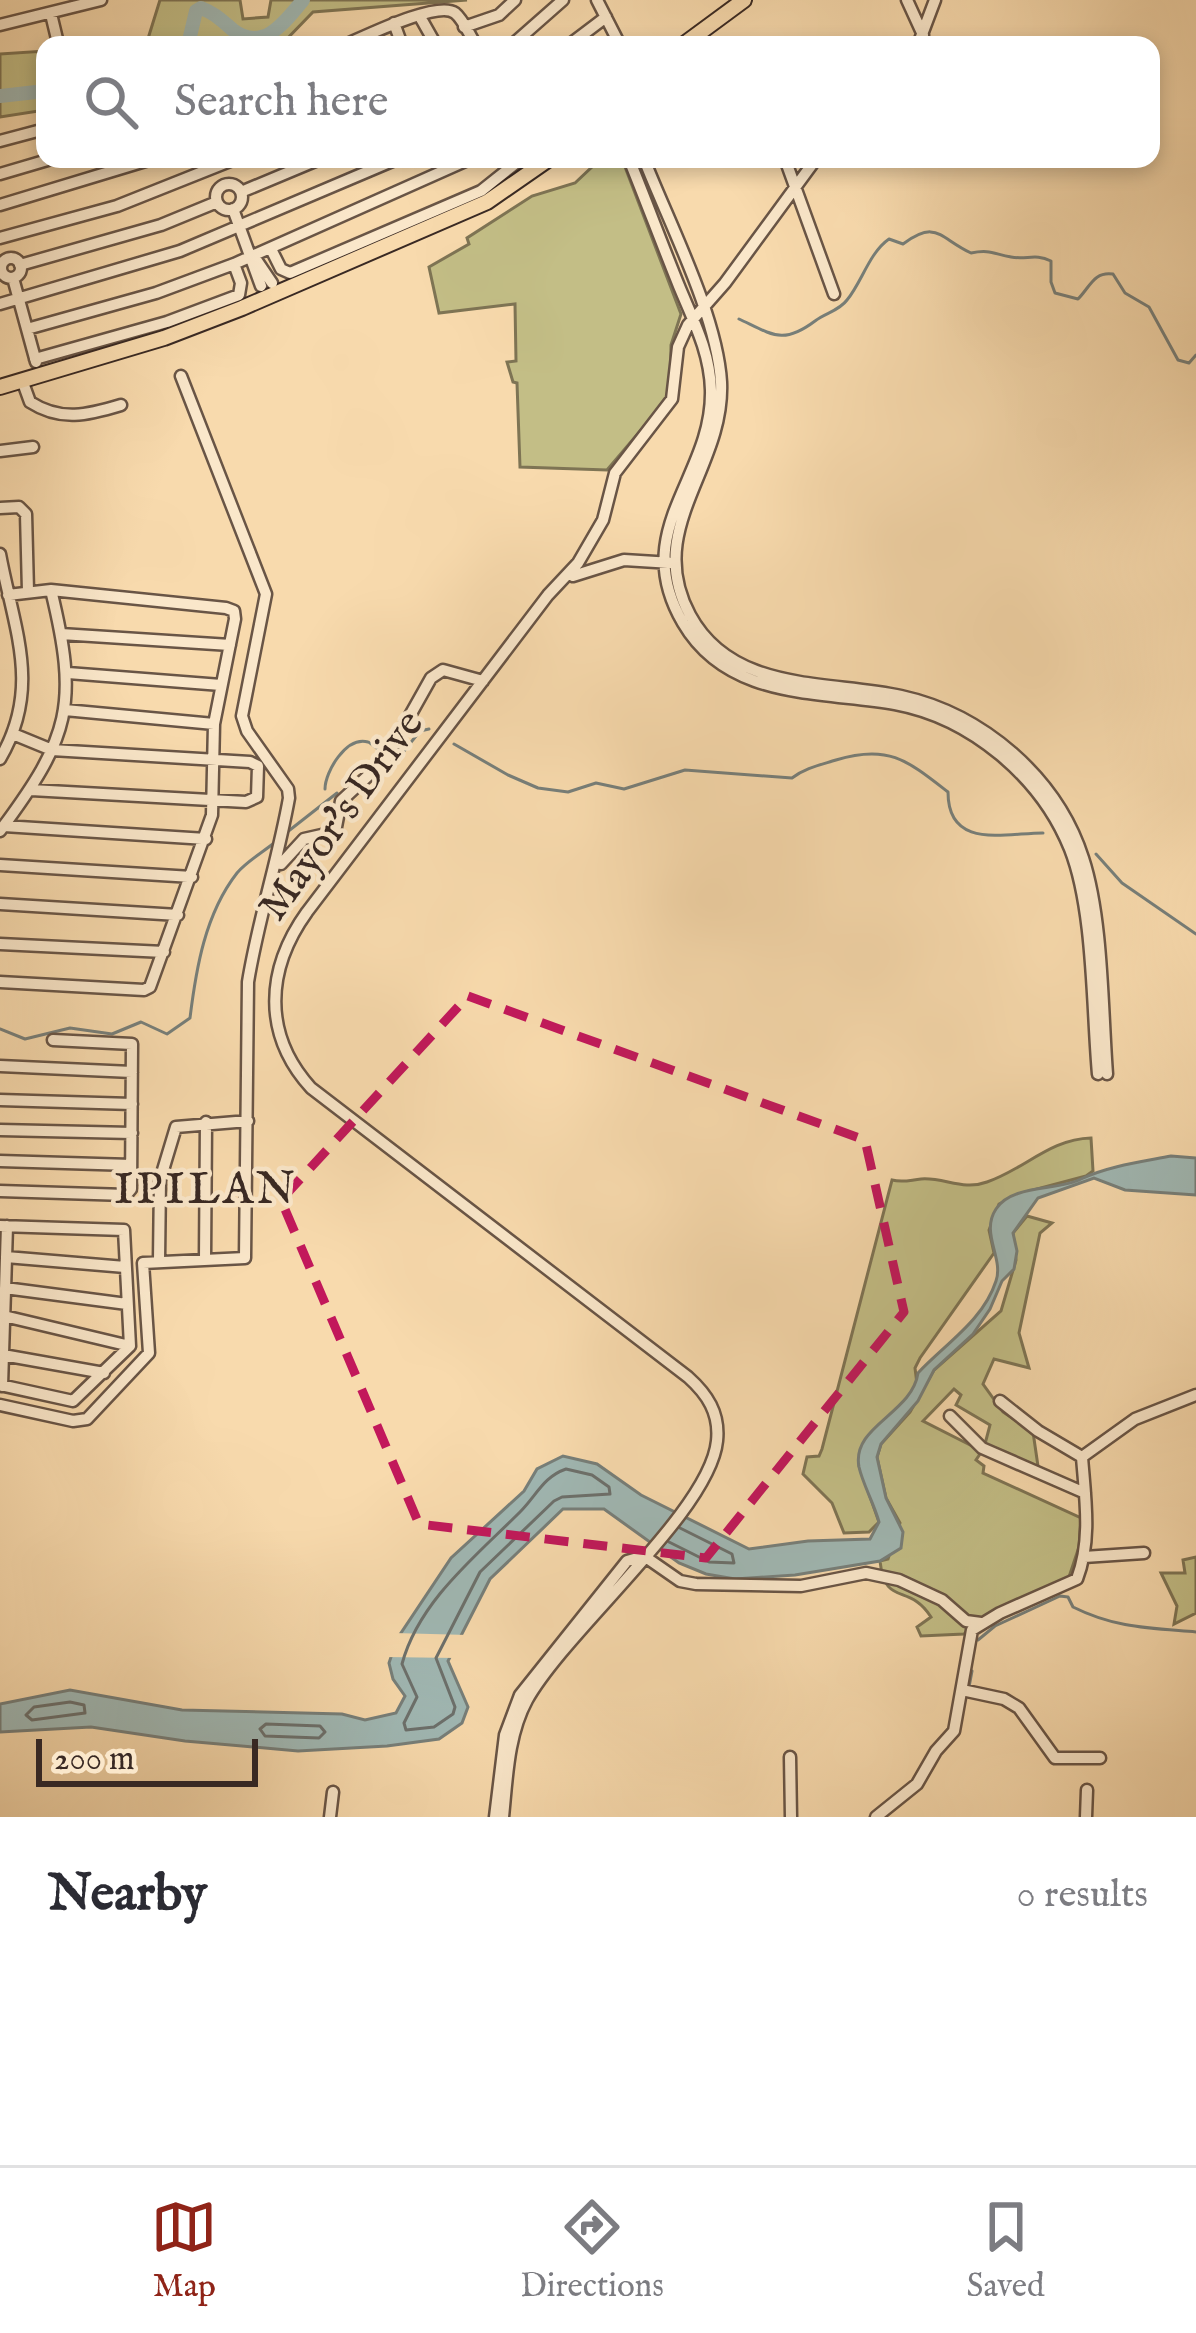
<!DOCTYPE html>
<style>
:root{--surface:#fff;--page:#f7f7f7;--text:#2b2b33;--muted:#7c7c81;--line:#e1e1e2;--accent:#8f2418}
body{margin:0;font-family:"IM FELL English",serif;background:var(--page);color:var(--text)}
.scale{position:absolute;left:36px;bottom:30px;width:222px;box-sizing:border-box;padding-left:12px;border:6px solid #392923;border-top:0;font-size:33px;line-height:42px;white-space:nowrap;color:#392923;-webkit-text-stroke:9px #fae7ca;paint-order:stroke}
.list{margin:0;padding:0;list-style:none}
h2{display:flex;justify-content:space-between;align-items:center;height:156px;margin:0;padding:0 48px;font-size:51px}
h2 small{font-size:39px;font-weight:400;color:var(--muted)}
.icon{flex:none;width:66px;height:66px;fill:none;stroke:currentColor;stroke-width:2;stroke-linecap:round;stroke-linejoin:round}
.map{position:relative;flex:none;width:1196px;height:1817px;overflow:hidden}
.search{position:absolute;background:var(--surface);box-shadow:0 6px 18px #0003;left:36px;right:36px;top:36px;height:132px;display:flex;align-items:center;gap:30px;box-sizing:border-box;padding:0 42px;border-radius:24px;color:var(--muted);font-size:45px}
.sheet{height:348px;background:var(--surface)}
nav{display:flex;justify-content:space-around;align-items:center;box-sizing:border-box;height:168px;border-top:3px solid var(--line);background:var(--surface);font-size:33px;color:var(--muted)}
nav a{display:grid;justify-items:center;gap:6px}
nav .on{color:var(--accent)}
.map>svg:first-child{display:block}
.green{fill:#c3be86;stroke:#7e7454;stroke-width:3}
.water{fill:#a0b8b4;stroke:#777f7a;stroke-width:3}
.pier{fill:#f8daad}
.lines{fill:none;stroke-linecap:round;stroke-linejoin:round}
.shore{stroke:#6c706c;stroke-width:3}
.stream{stroke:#777f7a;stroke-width:3}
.river{stroke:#a0b8b4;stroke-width:14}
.minor-casing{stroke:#695546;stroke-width:15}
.major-casing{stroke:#392923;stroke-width:18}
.minor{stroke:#fae7ca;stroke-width:10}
.major{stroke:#f8daad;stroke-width:14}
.marked{fill:none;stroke:#c2185b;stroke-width:9;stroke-dasharray:24 15;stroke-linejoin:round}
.labels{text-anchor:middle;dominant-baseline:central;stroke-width:9;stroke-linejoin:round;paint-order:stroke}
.street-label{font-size:42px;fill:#392923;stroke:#fae7ca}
.neighbourhood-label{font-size:45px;letter-spacing:3px;fill:#392923;stroke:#fae7ca}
</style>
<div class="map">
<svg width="1196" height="1817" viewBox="0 0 1196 1817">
<rect width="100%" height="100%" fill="#f8daad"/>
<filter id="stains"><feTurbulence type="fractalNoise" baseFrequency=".00167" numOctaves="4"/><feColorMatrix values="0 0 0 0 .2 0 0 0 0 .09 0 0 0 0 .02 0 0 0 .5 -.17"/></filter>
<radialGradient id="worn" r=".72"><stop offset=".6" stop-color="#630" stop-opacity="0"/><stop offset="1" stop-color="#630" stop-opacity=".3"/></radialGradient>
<path class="green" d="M160 0H240L243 19 268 17 271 0H467L313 12 281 45H146Z
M45 51V110L0 117V54Z
M593 159H622L681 314 671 345 670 396 607 470 520 467 517 383 513 382 507 362 516 361 515 304 439 313 429 267 469 244 467 238 532 196 575 183 595 164Z
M1091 1138 1093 1171 1086 1176 1026 1192 999 1204 989 1230 994 1253 920 1358 915 1368 917 1384 859 1466 879 1522 869 1532 844 1533 832 1503 803 1474 807 1457 819 1456 822 1449 892 1180C903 1183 910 1180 921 1179 944 1177 963 1191 987 1182 1025 1169 1050 1139 1091 1138Z
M1027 1216 1052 1223 1040 1233 1019 1333 1029 1368 994 1359 983 1384 1003 1412 1033 1432 1039 1473 985 1444 990 1425 956 1405 961 1395 954 1389 923 1421 982 1451 976 1460 984 1466 983 1473 1081 1518 1079 1547 1068 1580C1032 1595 992 1604 964 1634L921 1636 917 1627 931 1617C909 1582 885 1608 880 1561L888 1559 900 1523 886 1498 877 1457 881 1444 910 1412 934 1370 1001 1311 1016 1260 1013 1233Z
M1196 1557V1613L1174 1624 1177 1606 1161 1573H1185L1183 1560Z"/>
<path class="water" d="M1171 1156 1196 1158V1195L1125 1190 1094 1178 1038 1198 1013 1233 1017 1251 1014 1269 1002 1281 990 1309 973 1334 934 1370 918 1401 881 1444 877 1457 886 1498 903 1532 901 1548 880 1561 795 1575 735 1579 706 1574 679 1563 604 1509H563L490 1579 448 1661 468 1707 462 1723 439 1739 387 1746 298 1751 185 1741 91 1727 0 1732V1704L70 1690 182 1710 342 1714 365 1720 396 1713 405 1696 393 1679 389 1663 397 1639 451 1558 524 1491 537 1469 563 1456 597 1464 641 1495 749 1549 808 1541 870 1539 879 1522C874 1503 863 1485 859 1467 851 1426 912 1414 918 1373 945 1344 983 1321 996 1281 1004 1258 980 1233 996 1209 1012 1184 1058 1191 1081 1179 1109 1166 1140 1162 1171 1156Z"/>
<path class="pier" d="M394 1633 468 1635 456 1658 385 1657Z"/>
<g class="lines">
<path class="shore" d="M566 1469 592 1475 609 1487 610 1494 562 1497 554 1501 480 1572 436 1658 455 1707 453 1714 434 1727 406 1730 404 1723 417 1697 402 1664C419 1601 476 1556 520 1512 537 1495 543 1477 566 1469Z
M669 1542 709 1562 734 1563 732 1554 680 1528
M70 1702 84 1705 85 1713 32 1720 26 1715 34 1707Z
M266 1724 320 1726 325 1732 319 1738 265 1736 260 1729Z"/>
<path class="stream" d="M739 319C773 335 783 345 815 321 825 313 839 311 847 300 862 282 869 253 889 239L903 244C937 219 939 238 971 253 990 249 994 254 1011 257 1027 260 1035 253 1051 261V282L1055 293 1078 299C1090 287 1094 271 1113 274L1125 293 1149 307 1178 360 1189 363 1196 355
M454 744 508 775 538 788 568 792 596 783 624 789 685 770 792 778C805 768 820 765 836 760 888 744 907 760 948 792 948 850 1005 833 1043 833
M391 755 404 751 420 731 429 729
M325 789C325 772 346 736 368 742 369 742 383 753 384 754
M286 833 337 793
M1096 854 1122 883 1196 934
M0 1029 25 1039 70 1028 112 1034 141 1022 167 1034 190 1018C196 969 205 914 237 873 246 862 263 852 274 843
M978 1640 995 1626 1060 1596 1068 1597 1073 1607C1115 1628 1149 1628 1196 1632
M969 1687 972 1671"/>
<path class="river" d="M188 45 196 11 201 8C216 14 221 20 233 30 263 53 285 22 303 0
M0 96 45 91"/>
<g class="minor-casing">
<path id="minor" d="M597 0 620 45
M907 0 923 35
M51 14 58 43
M419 15 436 45
M394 23 402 45
M0 25 101 0
M464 27 499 15 515 0
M345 45C364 37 438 0 455 13 463 19 470 36 476 45
M512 45 563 0
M569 45 606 17
M918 45 935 0
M0 141 45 129
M629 159C646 201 662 244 679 286 693 320 710 352 711 390 713 478 628 529 683 623 728 700 818 691 895 704 971 718 1041 777 1070 849 1094 910 1092 1008 1098 1074
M644 159C669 223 717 315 721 382 725 469 643 528 690 615 732 693 827 680 901 696 983 714 1057 777 1083 858 1103 919 1102 1009 1107 1074
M785 159 834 294
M0 174 51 159
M216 197a13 13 0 1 1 26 0a13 13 0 1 1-26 0Z
M241 192 320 159
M0 205 152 159
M233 209 261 286
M0 238 117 206 235 159
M271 249 281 269 290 273 481 191 521 159
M253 255 272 283
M1 268a10 10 0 1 1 20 0a10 10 0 1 1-20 0Z
M20 265 161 225 217 202
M13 278 36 362
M0 304 180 251 397 159
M27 329 156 293 234 264 470 159
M35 359 167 322 239 295 241 283 234 264
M22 380 30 402C61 422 88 415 121 405
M0 451 33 447
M0 508 19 507 26 514 28 591
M0 554C14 630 42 687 0 759
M573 576 624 560 672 563
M61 634 230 645
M68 673 221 685
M65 710 214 724
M13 734 52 750 250 762 258 766 257 797 246 802 31 790
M4 826 206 839
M0 831C70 737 79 705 51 590
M281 864 304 839 335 832 341 801 385 760 431 678 443 670 483 681
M0 865 192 877
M0 904 178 915
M0 944 164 952
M0 982 144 990 150 987 212 815 214 724 235 619 234 611 226 608 51 590 8 595
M0 1066 132 1072
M0 1100 132 1104
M0 1130 132 1133
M0 1161 131 1165
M0 1191 126 1195 131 1189 132 1044 53 1040
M0 1226 124 1230 130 1346 73 1401 0 1385
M6 1257 125 1267
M205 1259 206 1122
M159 1260 160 1180 176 1127 248 1121
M5 1288 127 1304
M4 1316 130 1346
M3 1355 104 1373
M2 1386 7 1226
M1000 1401 1038 1431 1082 1457
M0 1405 73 1421 87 1419 149 1353 143 1263 245 1258 248 982C258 920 278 860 289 798L288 789 247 731 242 716 266 594 181 376
M950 1416 982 1448 1085 1493
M1082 1457 1135 1419 1196 1395
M644 1556 680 1581 696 1584 801 1586 866 1573 899 1580 942 1600 966 1621 981 1623
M1084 1557 1144 1553
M962 1690 1004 1699 1019 1708 1055 1758H1100
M790 1757 791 1817
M330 1817 333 1792
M495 1817 505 1735 520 1695 627 1561 641 1557
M503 1817C507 1778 508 1735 527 1700 567 1629 710 1511 717 1441 720 1413 707 1394 688 1377L311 1088C262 1034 266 969 307 912L548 595 578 563 603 520 615 473 672 399 678 347 688 325 725 283 816 159
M876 1817 917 1784 936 1751 954 1731 972 1630 1000 1613 1077 1579C1092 1540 1085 1497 1082 1457
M1086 1817 1087 1790"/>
</g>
<g class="major-casing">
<path id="major" d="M683 45 744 0
M0 387 164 338 242 308 487 202 549 159"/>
</g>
<use href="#minor" class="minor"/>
<use href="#major" class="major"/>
</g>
<path class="marked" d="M468 996 865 1140 904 1312 706 1558 419 1524 281 1200Z"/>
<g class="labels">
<g class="street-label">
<text transform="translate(342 816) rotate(-54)">Mayor's Drive</text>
</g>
<g class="neighbourhood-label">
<text x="206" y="1190">IPILAN</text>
</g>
</g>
<rect width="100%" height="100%" filter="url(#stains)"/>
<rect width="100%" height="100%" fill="url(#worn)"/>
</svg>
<div class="scale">200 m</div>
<div class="search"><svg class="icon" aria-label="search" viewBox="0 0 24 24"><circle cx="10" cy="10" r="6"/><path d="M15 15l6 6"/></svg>Search here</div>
</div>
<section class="sheet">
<h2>Nearby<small>0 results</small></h2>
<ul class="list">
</ul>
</section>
<nav>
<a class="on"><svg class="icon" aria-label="map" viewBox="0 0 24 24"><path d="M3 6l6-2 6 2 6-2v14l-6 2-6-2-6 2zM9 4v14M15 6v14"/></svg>Map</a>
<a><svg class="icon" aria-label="directions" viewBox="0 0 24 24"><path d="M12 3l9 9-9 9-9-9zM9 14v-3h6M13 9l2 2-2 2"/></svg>Directions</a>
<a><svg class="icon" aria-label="saved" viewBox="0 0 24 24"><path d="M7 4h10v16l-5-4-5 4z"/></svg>Saved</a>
</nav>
